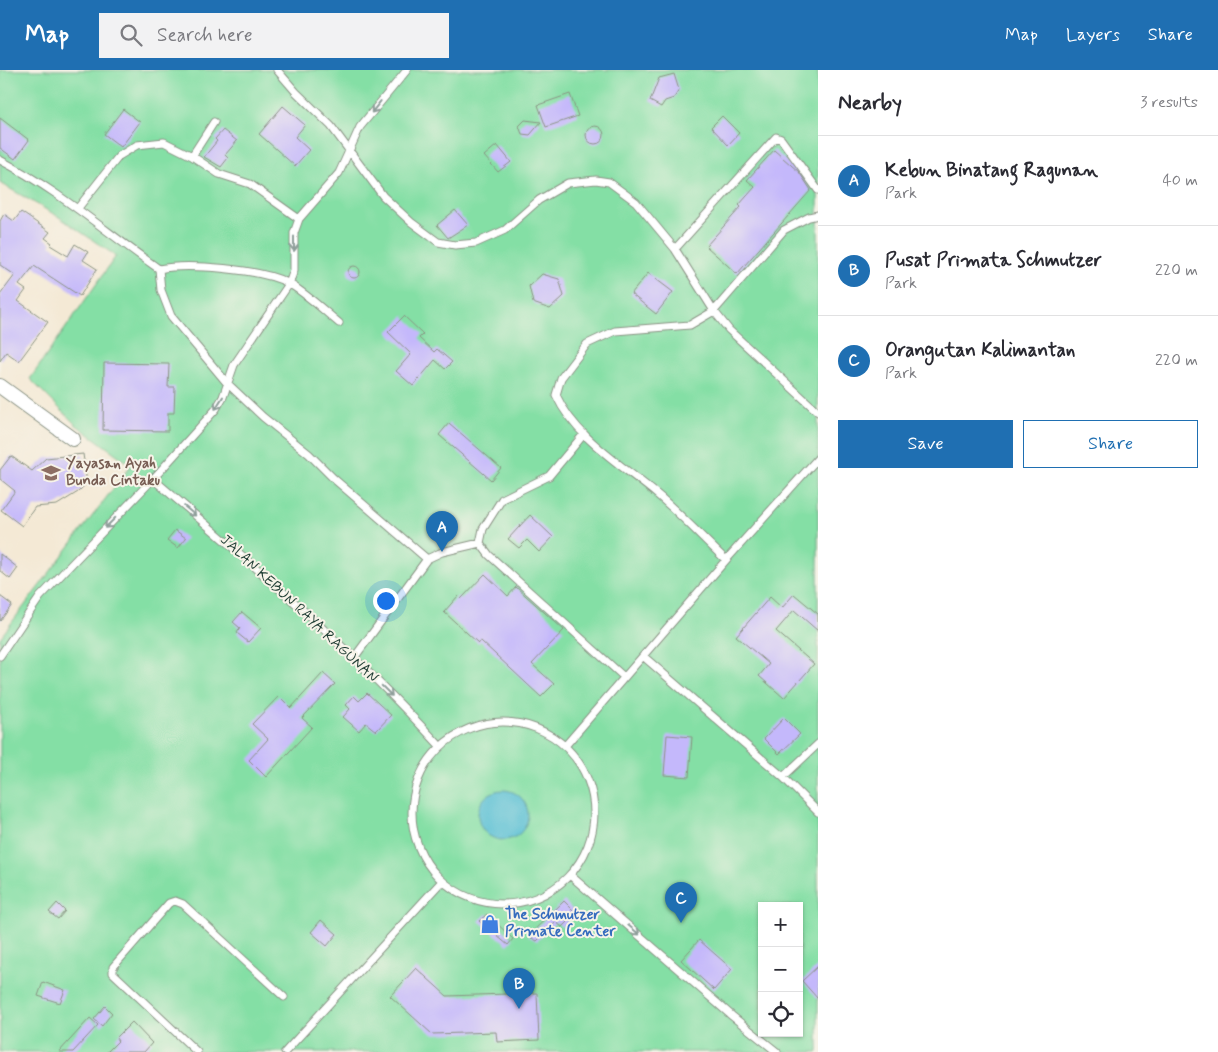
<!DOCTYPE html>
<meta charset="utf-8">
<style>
:root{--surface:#fff;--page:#f2f2f3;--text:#2b2b33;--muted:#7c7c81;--line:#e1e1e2;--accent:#1f6fb2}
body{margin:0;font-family:Mynerve,sans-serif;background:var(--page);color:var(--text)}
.controls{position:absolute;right:15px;bottom:15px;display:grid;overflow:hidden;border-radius:0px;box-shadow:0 1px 4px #0004}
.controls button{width:45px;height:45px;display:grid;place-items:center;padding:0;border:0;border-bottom:1px solid var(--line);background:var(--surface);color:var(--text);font:25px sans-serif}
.you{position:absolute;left:385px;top:530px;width:18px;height:18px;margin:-12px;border:4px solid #fff;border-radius:50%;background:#1a73e8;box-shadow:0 0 0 8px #1a73e833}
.badge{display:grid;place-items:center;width:32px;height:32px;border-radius:50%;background:var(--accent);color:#fff;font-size:16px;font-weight:700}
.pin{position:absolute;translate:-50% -41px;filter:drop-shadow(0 1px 2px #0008)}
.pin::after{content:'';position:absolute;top:26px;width:18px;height:15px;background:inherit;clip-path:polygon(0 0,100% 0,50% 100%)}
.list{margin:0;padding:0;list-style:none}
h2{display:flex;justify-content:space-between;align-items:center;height:65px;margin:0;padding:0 20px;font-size:21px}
h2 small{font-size:16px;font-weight:400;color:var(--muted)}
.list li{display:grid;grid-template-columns:32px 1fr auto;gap:15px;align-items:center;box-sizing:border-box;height:90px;padding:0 20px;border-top:1px solid var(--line)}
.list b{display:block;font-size:19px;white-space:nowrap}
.list p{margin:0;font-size:16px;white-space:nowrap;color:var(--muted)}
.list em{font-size:16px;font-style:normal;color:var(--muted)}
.actions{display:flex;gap:10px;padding:15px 20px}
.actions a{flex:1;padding:11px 0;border:1px solid var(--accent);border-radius:0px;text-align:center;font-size:18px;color:var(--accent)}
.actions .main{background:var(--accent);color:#fff}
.icon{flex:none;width:28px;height:28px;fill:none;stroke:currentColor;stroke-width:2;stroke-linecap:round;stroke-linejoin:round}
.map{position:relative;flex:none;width:818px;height:982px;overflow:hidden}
header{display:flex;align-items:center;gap:30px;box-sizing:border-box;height:70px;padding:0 25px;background:var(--accent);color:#fff}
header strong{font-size:24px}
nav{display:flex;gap:28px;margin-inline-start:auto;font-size:18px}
.search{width:350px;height:45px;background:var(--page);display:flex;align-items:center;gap:12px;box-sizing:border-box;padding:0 18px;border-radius:0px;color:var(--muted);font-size:19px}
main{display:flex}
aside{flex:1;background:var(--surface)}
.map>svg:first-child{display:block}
.green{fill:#84dfa5;stroke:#528e6c;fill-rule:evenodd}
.water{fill:#57bfd4;stroke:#3b7e84}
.building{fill:#c4b8fb}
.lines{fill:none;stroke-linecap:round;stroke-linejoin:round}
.lane-casing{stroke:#8a9384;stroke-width:9}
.street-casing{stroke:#8a9384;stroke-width:16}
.lane{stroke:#fff;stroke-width:7}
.street{stroke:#fff;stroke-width:14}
.oneway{stroke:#8f9e9a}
.labels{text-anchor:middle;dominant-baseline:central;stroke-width:4;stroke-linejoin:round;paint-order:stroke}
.education-label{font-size:15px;font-weight:bold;fill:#785e54;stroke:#f7f3e8;text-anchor:start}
.street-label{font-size:15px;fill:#1f3d34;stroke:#f7f3e8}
.shop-label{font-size:15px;font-weight:bold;fill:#366cbe;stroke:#f7f3e8;text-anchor:start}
</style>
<header>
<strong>Map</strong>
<div class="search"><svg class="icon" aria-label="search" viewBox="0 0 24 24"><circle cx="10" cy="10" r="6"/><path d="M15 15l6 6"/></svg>Search here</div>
<nav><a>Map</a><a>Layers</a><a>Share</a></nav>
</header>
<main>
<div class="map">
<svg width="818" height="982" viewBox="0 0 818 982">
<rect width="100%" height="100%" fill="#f7f3e8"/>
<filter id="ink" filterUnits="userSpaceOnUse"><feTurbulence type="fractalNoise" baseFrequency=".02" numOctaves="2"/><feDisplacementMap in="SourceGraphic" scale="10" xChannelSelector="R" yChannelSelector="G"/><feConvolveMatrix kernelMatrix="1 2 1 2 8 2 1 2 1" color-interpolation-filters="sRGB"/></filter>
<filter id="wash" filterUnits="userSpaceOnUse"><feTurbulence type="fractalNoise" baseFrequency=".0096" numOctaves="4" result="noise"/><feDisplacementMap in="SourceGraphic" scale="20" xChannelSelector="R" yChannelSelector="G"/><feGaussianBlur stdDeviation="1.12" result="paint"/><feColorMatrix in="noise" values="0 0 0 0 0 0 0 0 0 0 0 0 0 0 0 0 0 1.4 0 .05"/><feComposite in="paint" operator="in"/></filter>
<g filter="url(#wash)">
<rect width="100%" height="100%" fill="#f4e9d5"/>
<path class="green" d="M0 0H818V982H0V568L131 395 75 354 30 309 116 186 59 147 0 113ZM762 836H799V963H762Z"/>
<path class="water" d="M478 745a25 25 0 1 1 50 0a25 25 0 1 1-50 0Z"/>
<g id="blocks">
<path class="building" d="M674 4 679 20 674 28 665 31 661 37 650 31 659 8Z
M570 24 578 46 546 57 538 35Z
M283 36 305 55 295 67 309 80 295 96 259 64Z
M123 39 140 52 121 77 104 64Z
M722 46 739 63 728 75 711 57Z
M0 48 29 70 15 89 0 78Z
M525 50 541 52 530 65 522 64 519 56Z
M586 65a9 9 0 1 1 18 0a9 9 0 1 1-18 0Z
M223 60 237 71 225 85 228 88 221 97 204 87 217 71 215 69Z
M497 75 511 92 498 102 484 86Z
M774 80 799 102 811 120 737 204 706 176 741 137 739 135 755 117 747 110Z
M455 140 468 155 448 168 437 155Z
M21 142 50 162 45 168 52 173 50 175 68 186 75 174 88 182 83 190 97 199 80 226 34 196 19 215 26 220 18 231 48 252 19 291 6 282 0 291V225L15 205 0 195V151L4 144 14 151Z
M348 202a6 6 0 1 1 12 0a6 6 0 1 1-12 0Z
M648 203 673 222 656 244 631 224Z
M542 204 559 209 564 226 550 239 533 233 529 216Z
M404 246 423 264 419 268 434 282 437 279 452 292 445 299 435 290 413 316 396 301 411 284 388 262Z
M104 293 169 294 168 317H175L174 343H168V361L103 360Z
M449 353 501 398 491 410 439 365Z
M83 384 87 413 78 422 57 435 35 437 22 456 1 440 15 421 0 409V400L11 386 32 401 46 388Z
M530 445 553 467 539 482 527 470 519 478 508 469Z
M175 460 186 468 178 478 167 470Z
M0 484 18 498 10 509 0 501Z
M485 504 508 526 516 517 564 560 532 594 554 614 541 627 481 571 478 573 444 542 458 526 461 529Z
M794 524 818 544V561L794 540 776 561 814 594 784 628 759 606 769 594 736 566 770 527 782 538Z
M0 526 12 535 0 551Z
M242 542 261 558 248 572 237 563 240 558 233 552Z
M323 603 335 614 302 648 312 657 266 707 249 690 268 669 252 654 279 626 291 638Z
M367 623 391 645 376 661 366 653 359 661 343 647 350 639 346 635 354 626 359 631Z
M784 648 800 664 779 684 764 669Z
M667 665 692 667 689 707 664 705Z
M564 831 576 843 562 857 556 852 537 871 528 866Z
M57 833 65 841 58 849 49 842Z
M487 844 513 869 508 875 479 851Z
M321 850 337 864 327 876 311 862Z
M699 870 732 899 714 920 681 890Z
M818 896V929L802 911Z
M416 898 447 926 537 923 539 970 497 972 496 962 432 964 390 926Z
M43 912 65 920 60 933 38 926Z
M105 936 112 943 102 956 94 949Z
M90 948 98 955 73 982H59Z
M132 952 152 973 144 982H107L118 971 116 968Z"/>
</g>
</g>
<g filter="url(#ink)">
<use href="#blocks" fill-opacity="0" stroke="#8a9384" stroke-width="1"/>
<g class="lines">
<g class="lane-casing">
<path id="lane" d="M277 0 296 22 331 56 383 126 411 152 438 172 455 175 476 173 505 160 539 130 568 113 596 110 609 112 636 132 675 179 714 241 729 260 818 342
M192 86 214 52
M0 90C58 120 106 162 159 199 187 193 262 199 288 213 306 223 323 240 339 253
M78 138 119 86 137 75 164 72 192 86 219 104 250 114 299 149
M675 179 776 67 781 69 818 120
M159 199 161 220 171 246 227 313 263 347 309 384 333 408 427 489 442 482 480 473 489 485 624 607
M153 409C253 494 351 579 440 676
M480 473 483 459 502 429 549 406 584 364
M726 490C704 469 682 446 659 426 624 396 576 369 556 325L561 308 587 274 615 261 690 255 714 241 784 160 809 147 818 145
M0 586 40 527 153 409 216 339 223 327 234 295 289 214 294 200V163L299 149 339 103 360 57 407 0
M643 586 783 707 818 742
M354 588 427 489
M412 743a91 91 0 1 1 182 0a91 91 0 1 1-182 0Z
M565 676 726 490 818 388
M783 707 818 674
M571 806 732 946 777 982
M197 982 113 903V897L169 833 175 831 183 834 284 927
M285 982 442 811"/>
</g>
<g class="street-casing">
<path id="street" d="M0 316 73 369"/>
</g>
<use href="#lane" class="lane"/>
<use href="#street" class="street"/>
</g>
<defs><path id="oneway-shaft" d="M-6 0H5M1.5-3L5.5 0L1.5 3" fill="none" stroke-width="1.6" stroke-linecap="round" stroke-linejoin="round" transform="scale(1.25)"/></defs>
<g class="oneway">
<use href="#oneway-shaft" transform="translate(376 37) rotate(128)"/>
<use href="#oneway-shaft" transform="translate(294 174) rotate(90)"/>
<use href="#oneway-shaft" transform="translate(219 333) rotate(122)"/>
<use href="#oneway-shaft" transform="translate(190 441) rotate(40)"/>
<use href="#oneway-shaft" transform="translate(110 453) rotate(135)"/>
<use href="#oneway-shaft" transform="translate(387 621) rotate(45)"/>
<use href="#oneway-shaft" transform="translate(634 860) rotate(40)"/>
</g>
</g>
<defs>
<g id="school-bare" transform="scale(1.5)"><path d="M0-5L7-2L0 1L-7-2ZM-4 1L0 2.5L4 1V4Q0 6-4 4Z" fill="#8d6e63" stroke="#f7f3e8" stroke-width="2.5" paint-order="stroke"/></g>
<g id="shop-bare" transform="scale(1.5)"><path d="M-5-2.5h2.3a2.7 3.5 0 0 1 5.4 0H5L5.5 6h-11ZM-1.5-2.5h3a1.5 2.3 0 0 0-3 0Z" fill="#3f7fe0" stroke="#f7f3e8" stroke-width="2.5" paint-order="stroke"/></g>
</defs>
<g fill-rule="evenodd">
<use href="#school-bare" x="51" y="403"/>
<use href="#shop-bare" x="490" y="854"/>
</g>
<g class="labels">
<g class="education-label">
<text x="66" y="394">Yayasan Ayah<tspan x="66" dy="17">Bunda Cintaku</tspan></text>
</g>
<g class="street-label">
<text transform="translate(299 539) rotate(43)">JALAN KEBUN RAYA RAGUNAN</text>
</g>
<g class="shop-label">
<text x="505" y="845">The Schmutzer<tspan x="505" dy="17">Primate Center</tspan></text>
</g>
</g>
</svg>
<div class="controls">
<button>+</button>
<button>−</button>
<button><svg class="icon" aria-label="locate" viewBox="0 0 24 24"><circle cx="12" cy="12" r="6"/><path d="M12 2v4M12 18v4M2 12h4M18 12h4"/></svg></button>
</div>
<div class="you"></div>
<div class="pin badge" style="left:442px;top:482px">A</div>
<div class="pin badge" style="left:519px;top:939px">B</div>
<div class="pin badge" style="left:681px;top:853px">C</div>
</div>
<aside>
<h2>Nearby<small>3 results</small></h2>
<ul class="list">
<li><span class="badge">A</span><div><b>Kebun Binatang Ragunan</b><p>Park</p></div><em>40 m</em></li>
<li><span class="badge">B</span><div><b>Pusat Primata Schmutzer</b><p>Park</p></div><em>220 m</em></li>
<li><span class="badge">C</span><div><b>Orangutan Kalimantan</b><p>Park</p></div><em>220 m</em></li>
</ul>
<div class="actions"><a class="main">Save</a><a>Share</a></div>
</aside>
</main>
